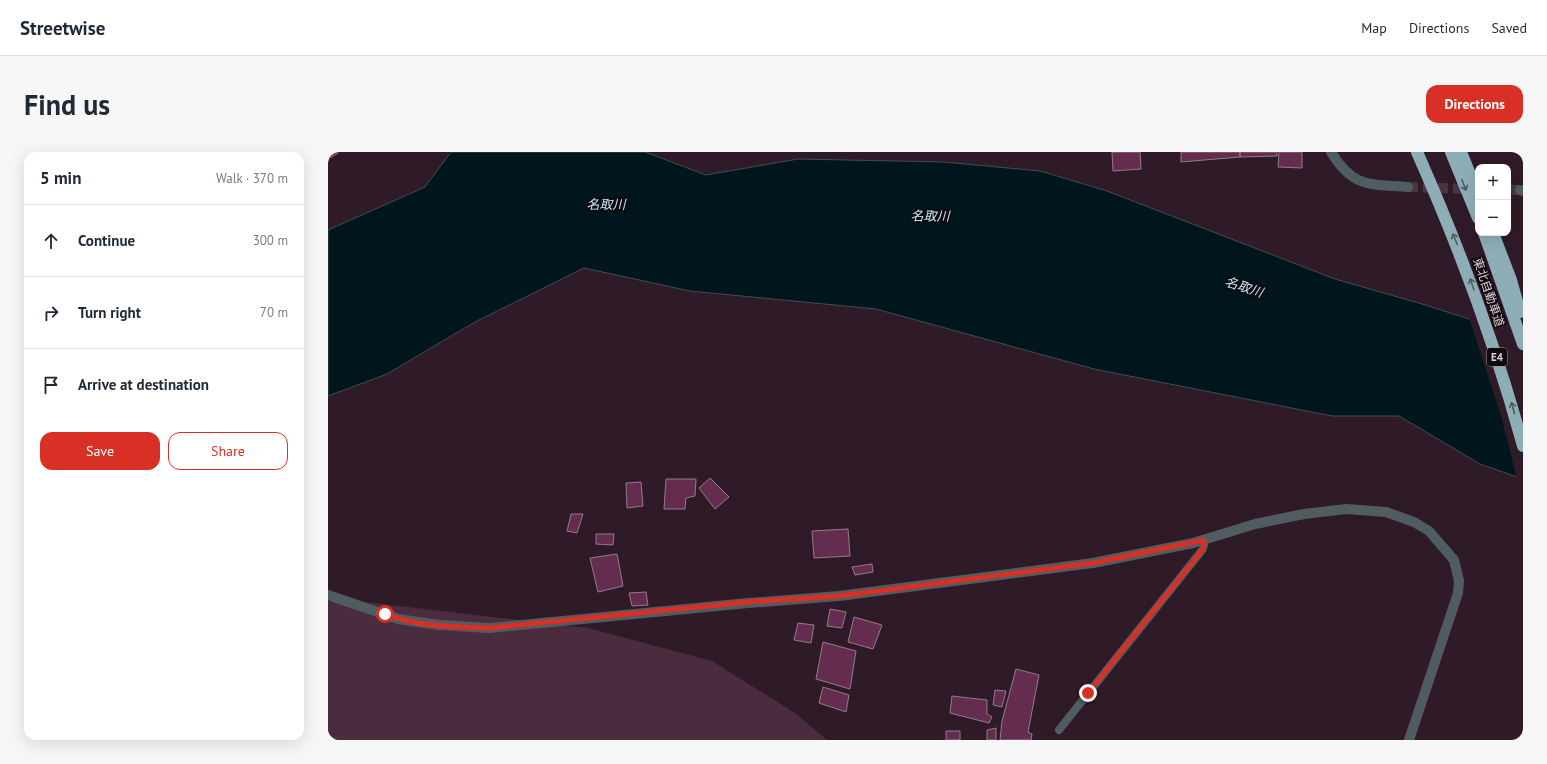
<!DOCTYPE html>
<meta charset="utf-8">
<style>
:root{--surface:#fff;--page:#f6f6f7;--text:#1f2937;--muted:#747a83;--line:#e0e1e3;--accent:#d93025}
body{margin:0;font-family:"PT Sans","Noto Sans JP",sans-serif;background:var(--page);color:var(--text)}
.controls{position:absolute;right:12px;top:12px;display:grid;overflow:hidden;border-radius:8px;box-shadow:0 4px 16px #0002}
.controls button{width:36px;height:36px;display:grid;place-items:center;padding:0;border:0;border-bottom:1px solid var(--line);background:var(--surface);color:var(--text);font:20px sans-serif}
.stop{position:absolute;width:12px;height:12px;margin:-9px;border:3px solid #d93025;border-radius:50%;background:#fff}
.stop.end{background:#d93025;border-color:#fff;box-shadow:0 1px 4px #0008}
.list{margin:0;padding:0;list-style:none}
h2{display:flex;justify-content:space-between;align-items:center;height:52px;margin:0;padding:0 16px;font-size:17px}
h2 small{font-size:13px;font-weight:400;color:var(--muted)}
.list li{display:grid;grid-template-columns:26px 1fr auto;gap:12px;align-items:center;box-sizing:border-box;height:72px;padding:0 16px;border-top:1px solid var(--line)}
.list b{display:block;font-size:15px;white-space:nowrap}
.list em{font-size:13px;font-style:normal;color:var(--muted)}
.actions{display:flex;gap:8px;padding:12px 16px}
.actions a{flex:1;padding:9px 0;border:1px solid var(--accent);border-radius:12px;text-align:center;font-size:14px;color:var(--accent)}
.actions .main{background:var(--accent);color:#fff}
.icon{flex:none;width:22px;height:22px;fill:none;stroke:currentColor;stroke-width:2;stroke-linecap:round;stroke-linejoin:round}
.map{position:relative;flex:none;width:1195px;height:588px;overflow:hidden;border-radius:12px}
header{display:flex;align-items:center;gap:24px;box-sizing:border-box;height:56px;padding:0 20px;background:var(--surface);border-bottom:1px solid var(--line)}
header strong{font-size:19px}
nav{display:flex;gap:22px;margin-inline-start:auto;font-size:14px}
.intro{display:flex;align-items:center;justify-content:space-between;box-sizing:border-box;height:96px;padding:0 24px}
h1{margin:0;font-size:28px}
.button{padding:10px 18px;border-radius:12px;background:var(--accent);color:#fff;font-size:14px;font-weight:700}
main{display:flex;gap:24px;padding:0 24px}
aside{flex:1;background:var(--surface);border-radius:12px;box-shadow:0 4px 16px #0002}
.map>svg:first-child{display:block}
.green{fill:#4b2b3e}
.water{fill:#00161d;stroke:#424d54}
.pier{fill:#2f1b27}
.building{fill:#642d4f;stroke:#947b89}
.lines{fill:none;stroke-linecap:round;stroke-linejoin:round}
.tertiary-tunnel{stroke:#493641;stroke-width:10;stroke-dasharray:10 5;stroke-linecap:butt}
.service{stroke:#505d60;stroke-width:8}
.minor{stroke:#505d60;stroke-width:10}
.tertiary{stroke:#505d60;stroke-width:10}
.motorway{stroke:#8eaeb7;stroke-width:12}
.oneway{stroke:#505c62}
.route{stroke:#d93025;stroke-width:5}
.labels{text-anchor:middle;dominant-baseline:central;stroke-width:4;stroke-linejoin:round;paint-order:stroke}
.shield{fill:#12090e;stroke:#9f939a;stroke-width:1}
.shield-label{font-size:11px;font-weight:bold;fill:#dcced6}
.street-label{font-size:12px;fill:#dcced6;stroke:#12090e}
.water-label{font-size:13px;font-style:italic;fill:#c0ebf7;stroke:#12090e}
</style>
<header>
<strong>Streetwise</strong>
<nav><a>Map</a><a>Directions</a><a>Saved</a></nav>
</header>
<div class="intro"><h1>Find us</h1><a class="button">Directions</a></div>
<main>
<aside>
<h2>5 min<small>Walk · 370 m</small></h2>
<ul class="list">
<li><svg class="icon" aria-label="ahead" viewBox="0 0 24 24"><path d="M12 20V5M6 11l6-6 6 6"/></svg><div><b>Continue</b></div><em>300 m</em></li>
<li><svg class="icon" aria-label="right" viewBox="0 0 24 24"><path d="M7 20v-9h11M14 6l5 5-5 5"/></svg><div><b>Turn right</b></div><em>70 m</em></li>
<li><svg class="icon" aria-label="arrive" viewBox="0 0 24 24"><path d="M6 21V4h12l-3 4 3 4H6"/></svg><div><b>Arrive at destination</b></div></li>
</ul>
<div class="actions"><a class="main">Save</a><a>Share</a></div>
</aside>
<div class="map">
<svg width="1195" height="588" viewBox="0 0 1195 588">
<rect width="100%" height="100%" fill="#2f1b27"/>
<path class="green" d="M0 449 45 451 260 476 384 509 467 561 499 588H0Z"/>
<path class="water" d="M123 0H317L378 23 470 7 616 10 712 19 779 39 1007 127 1094 152 1195 184V327L1152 312 1071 264H1004L766 217 548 157 362 139 256 116 147 170 59 222 0 244V78L97 35Z"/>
<path class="pier" d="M1141 165 1195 182V329L1189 327 1173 264Z"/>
<path class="building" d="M0 0H9L10 1 0 7Z
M784 0H812L813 17 785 19Z
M853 0H912V5L853 10Z
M912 0H949V4L912 5Z
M951 0H974V16L950 15Z
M382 326 401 345 387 357 371 336Z
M338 327H368L367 344 358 346 357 357H336Z
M313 330 315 354 299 356 298 331Z
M243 362H255L249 381 239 379Z
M520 377 522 404 486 406 484 379Z
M268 382H286L285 393 268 392Z
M289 402 295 434 270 440 262 406Z
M544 412 545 420 527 423 524 415Z
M318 440 320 453 304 454 301 441Z
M502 457 518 460 514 476 499 474Z
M526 465 554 473 545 497 520 490Z
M470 471 486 473 483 491 466 488Z
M495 490 528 499 522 537 488 527Z
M688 517 711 523 700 580 704 582 703 588H672L674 569Z
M495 535 521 543 518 560 491 551Z
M667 538 678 539 674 555 665 553Z
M624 544 659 548V562L664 565 661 571 622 561Z
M668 576V588H659V578Z
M618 579H632V588H618Z"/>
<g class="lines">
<path class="tertiary-tunnel" d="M1080 35 1144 37
M1180 38H1192"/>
<path class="service" d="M731 578 875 397 877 388"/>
<path class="minor" d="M0 443 70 467 111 473 161 476 420 451 511 444 765 411 865 391 927 372 976 362 1018 357 1058 360 1086 370 1101 379 1126 408 1131 429 1130 441 1081 588"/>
<path class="tertiary" d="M1003 0C1025 36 1041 32 1080 35
M1192 38 1195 39"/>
<path class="motorway" d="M1089 0C1132 97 1167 191 1195 294
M1123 0 1150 66
M1133 0 1150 42
M1156 81 1195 192
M1165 81 1183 128 1192 160"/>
</g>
<defs><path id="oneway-shaft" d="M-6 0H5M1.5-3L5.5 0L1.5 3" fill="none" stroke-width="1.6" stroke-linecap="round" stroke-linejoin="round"/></defs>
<g class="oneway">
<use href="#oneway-shaft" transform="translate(1136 33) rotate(68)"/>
<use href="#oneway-shaft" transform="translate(1127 87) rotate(-112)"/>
<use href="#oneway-shaft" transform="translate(1144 132) rotate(-109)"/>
<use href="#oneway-shaft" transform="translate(1185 256) rotate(-105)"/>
</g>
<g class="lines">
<path class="route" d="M57 462C90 475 127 475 161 476L420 450 511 444 765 411 876 388 875 397 760 541"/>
</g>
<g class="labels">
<rect class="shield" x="1159" y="196" width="20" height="18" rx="3"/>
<g class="shield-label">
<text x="1169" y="205">E4</text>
</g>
<g class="street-label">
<text transform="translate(1161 140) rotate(71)">東北自動車道</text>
</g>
<g class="water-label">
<text x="278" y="52">名取川</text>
<text transform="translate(602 64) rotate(1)">名取川</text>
<text transform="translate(916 135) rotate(18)">名取川</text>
</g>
</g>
</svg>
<div class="controls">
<button>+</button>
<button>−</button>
</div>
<div class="stop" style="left:57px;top:462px"></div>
<div class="stop end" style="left:760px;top:541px"></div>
</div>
</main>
